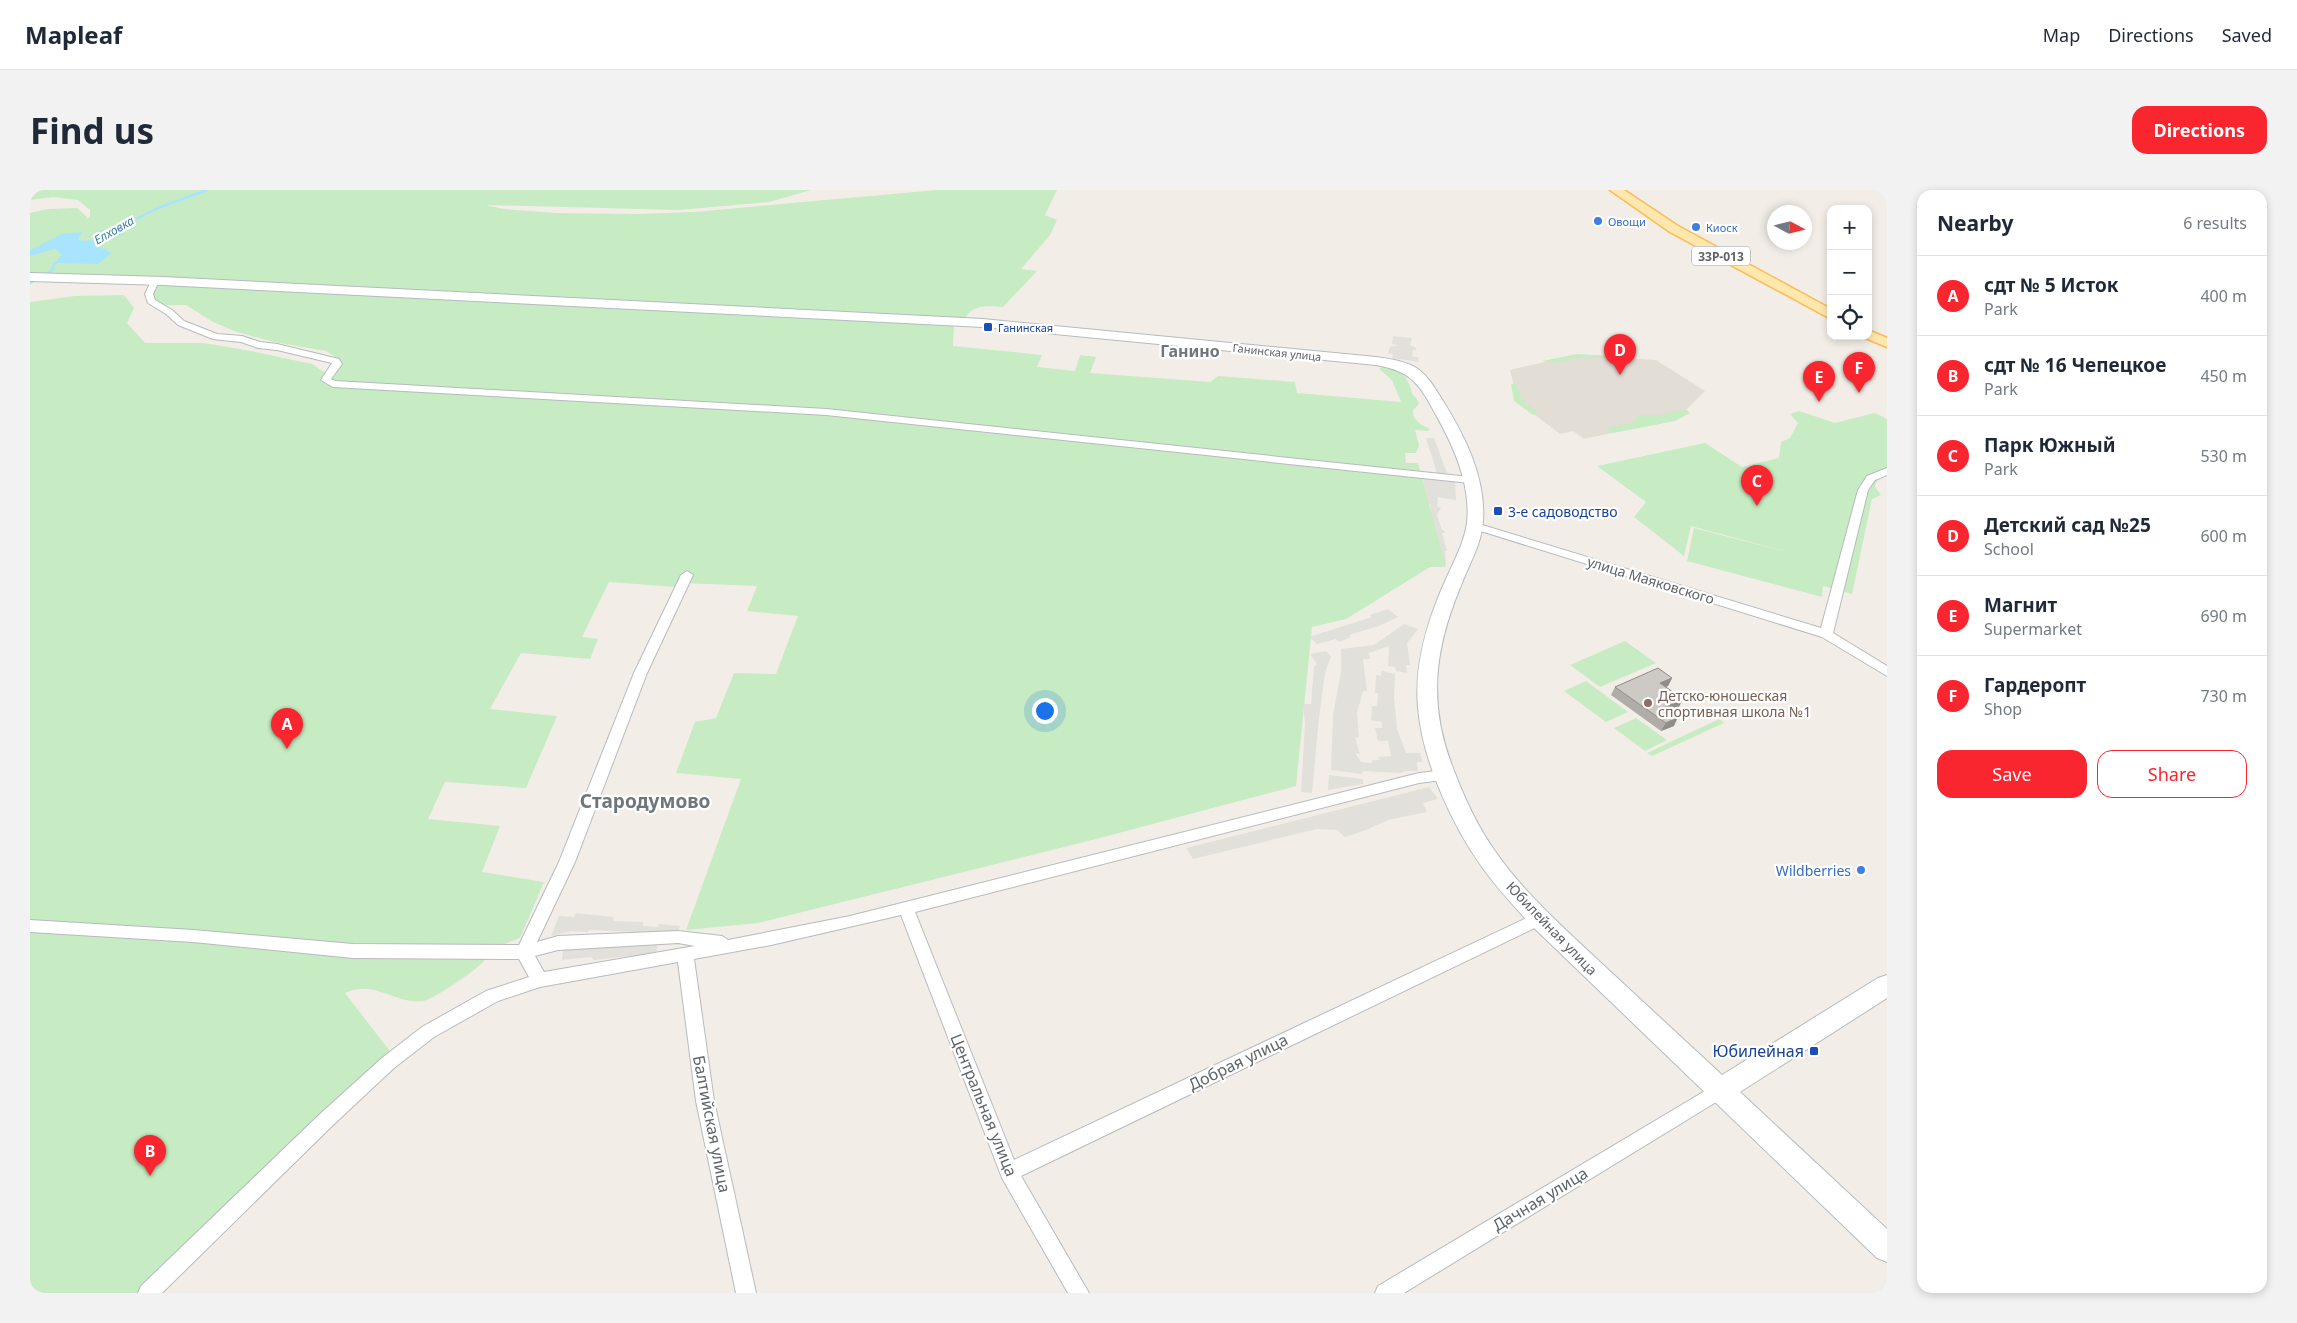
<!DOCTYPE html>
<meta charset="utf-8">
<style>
:root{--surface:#fff;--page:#f2f2f3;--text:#1f2937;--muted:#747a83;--line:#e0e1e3;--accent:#f9252f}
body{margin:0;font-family:"Noto Sans",sans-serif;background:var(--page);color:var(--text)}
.controls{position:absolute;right:15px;top:15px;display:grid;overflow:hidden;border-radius:10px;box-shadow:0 2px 8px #0003}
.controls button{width:45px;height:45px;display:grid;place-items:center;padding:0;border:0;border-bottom:1px solid var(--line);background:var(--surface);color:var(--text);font:25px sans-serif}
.compass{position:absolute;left:1737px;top:15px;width:45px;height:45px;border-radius:50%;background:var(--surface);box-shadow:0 2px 8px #0003;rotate:97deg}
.you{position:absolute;left:1014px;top:520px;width:18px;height:18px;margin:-12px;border:4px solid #fff;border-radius:50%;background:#1a73e8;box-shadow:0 0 0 8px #1a73e833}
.badge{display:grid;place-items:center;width:32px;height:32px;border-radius:50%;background:var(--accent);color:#fff;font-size:16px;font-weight:700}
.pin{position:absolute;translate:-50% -41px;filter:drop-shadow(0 1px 2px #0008)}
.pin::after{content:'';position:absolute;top:26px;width:18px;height:15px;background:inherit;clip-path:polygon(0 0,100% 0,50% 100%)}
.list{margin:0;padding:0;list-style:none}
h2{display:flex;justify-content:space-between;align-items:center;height:65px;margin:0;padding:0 20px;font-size:21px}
h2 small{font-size:16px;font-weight:400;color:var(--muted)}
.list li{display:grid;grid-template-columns:32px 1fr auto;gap:15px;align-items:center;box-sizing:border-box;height:80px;padding:0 20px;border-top:1px solid var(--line)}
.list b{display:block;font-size:19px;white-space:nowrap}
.list p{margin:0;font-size:16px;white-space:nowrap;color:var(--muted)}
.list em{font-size:16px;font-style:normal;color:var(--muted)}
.actions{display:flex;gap:10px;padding:15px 20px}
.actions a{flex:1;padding:11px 0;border:1px solid var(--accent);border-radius:15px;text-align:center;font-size:18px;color:var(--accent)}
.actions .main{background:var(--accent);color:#fff}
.icon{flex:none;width:28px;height:28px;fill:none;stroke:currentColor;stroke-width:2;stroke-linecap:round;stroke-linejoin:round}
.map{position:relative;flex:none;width:1857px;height:1103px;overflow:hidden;border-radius:15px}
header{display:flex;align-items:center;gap:30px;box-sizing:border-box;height:70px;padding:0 25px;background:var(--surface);border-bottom:1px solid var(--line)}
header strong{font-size:24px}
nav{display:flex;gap:28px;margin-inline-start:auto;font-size:18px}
.intro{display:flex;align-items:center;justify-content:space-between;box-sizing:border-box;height:120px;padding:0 30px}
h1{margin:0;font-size:35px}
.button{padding:12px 22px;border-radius:15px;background:var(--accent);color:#fff;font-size:18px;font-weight:700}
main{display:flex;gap:30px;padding:0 30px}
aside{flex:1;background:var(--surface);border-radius:15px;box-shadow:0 2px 8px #0003}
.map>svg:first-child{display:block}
.industrial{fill:#e2e0db}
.education{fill:#e2ddd5}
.green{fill:#c7ebc2}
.water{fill:#a9e4ff}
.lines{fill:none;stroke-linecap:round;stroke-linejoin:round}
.stream{stroke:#a9e4ff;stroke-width:2.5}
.street-casing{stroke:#b7babe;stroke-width:2}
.secondary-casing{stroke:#b5bbbf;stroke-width:2}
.primary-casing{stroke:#feba53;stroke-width:3}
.street{fill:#fff;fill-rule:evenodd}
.secondary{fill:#fff;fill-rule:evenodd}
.primary{fill:#ffe8ae;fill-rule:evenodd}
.wall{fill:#b0ada9}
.shaded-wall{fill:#908d89}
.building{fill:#cdc9c4;stroke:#908d89}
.shop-dot{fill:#3f7fe0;stroke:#fff;stroke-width:2}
.transit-dot{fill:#1a4fb4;stroke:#fff;stroke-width:2}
.education-dot{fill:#8d6e63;stroke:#fff;stroke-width:2}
.labels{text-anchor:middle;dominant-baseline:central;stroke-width:4.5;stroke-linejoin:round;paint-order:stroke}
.far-shop-label{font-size:11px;fill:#366cbe;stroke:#fff;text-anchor:start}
.far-transit-label{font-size:11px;fill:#164399;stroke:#fff;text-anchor:start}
.far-street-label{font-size:11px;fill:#5e6468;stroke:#fff}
.far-water-label{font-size:12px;font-style:italic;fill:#367ca9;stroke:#fff}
.shield{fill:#fff;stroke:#8e9295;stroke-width:1}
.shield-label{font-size:12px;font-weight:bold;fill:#5e6468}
.transit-label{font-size:14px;fill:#164399;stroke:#fff;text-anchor:start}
.street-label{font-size:14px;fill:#5e6468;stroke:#fff}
.education-label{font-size:14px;fill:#785e54;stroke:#fff;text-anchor:start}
.shop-label{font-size:14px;fill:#366cbe;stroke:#fff;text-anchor:end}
.far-district-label{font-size:16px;font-weight:bold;fill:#6f767a;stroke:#fff}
.near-transit-label{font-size:16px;fill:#164399;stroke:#fff;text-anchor:end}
.near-street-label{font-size:16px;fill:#5e6468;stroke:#fff}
.district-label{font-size:19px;font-weight:bold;fill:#6f767a;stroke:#fff}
</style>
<header>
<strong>Mapleaf</strong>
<nav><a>Map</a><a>Directions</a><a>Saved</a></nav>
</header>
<div class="intro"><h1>Find us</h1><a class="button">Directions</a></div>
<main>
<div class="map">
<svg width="1857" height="1103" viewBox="0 0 1857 1103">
<rect width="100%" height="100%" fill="#f2eee7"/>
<path class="industrial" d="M1363 146 1382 148 1380 155 1386 158V160H1383L1382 167H1388L1389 172 1362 168 1363 164 1358 163 1360 157 1369 155 1362 154Z
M1396 248H1404L1417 283H1407Z
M1393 288 1425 291 1426 310 1408 307 1407 316 1411 318 1407 325 1412 340H1414L1415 343H1412L1417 361H1415L1416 374 1410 373 1398 322 1401 316 1395 310Z
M1358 419 1368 427 1349 436 1319 445 1321 447 1309 452 1306 449 1287 454 1279 447 1342 427 1340 425Z
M1374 434 1388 439 1377 453 1380 475H1376L1377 483 1366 481 1365 477 1358 476 1359 456 1339 463 1340 469H1333L1337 501H1333L1327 523 1329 547 1325 548 1330 564 1325 563 1331 572 1342 573V570H1350L1348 567 1361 566 1358 551H1348L1345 538H1352V532L1341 530 1342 516H1347L1348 503H1345L1346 485 1351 486 1352 481 1365 484 1364 508 1367 539 1376 563H1390L1393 572H1387L1388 581H1375L1371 583 1333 581 1332 584 1301 580 1303 525 1311 482V459L1344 455Z
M1296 461 1301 466 1295 483 1289 528 1282 603 1271 602 1275 534 1273 514H1281L1284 477 1287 474 1280 464Z
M1299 585 1333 589V594L1298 600Z
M1399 597 1408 609 1393 613 1397 622 1358 630 1336 640 1315 647 1307 640 1287 639 1163 669 1156 658Z
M546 723 584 727 583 731 613 732V736L628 737 629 734 650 736 648 742 638 743 559 740 558 742 541 741 521 746 529 726 544 727Z
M628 754 626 763 564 770 561 767 532 770 533 760Z"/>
<path class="education" d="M1546 165 1626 170 1675 201 1647 229 1554 249 1543 241 1530 244 1488 212 1480 180Z"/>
<path class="green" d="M0 0H781L739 12 648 20 456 15 473 19 526 23 607 24 664 22 907 0H1027L1015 25 1027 30 1020 45 991 79 1007 81 973 117C961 116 943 114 936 127L924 135 923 156 1012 165 1007 177 1045 181 1050 165 1066 167 1060 183 1180 192 1188 186 1265 192 1267 203 1371 212 1362 190 1349 179 1350 178C1364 175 1375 183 1380 196 1381 198 1381 201 1382 204 1386 208 1387 208 1389 214L1383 220C1382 231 1392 235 1400 239L1398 241 1385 240 1389 255 1386 263H1375L1376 273H1388L1416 377H1400L1316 429 1282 437 1266 596 1066 649 728 733 656 740 711 589 646 583 665 532 686 528 704 483 746 484 768 426 717 421 727 396 651 393 647 397 579 392 552 447 568 449 560 469 491 463 460 519 527 526 496 598 415 592 398 629 470 636 452 682 514 692 490 748 456 761C456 763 456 766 455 769 452 777 401 811 393 811 363 814 345 789 315 803L366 869 113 1103H0V112L45 106 94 105 104 118 97 133 115 153H173L221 161 282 174 300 186 312 171 296 161 244 152 207 142 183 132 156 115H132L120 106 131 89 0 84V23L18 19 47 18 57 27 56 29 60 27V20L48 10 23 7 0 10Z
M1547 164 1597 167 1601 170 1550 167 1526 173 1512 171Z
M1481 194H1487L1492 210 1508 223 1503 225 1484 211Z
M1650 220H1657L1660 223 1645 231 1583 243 1578 240V238L1602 233 1608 225H1632Z
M1769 221 1805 233 1845 223 1857 229V284C1851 285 1846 291 1845 297L1851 305 1842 309 1822 404 1793 396 1795 371 1792 407 1657 371 1664 338 1761 363 1661 336 1654 366 1604 327 1616 312 1567 276 1675 253 1712 277 1749 268 1751 252 1760 248 1768 233 1760 224Z
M1595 451 1626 473 1570 497 1540 475Z
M1556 491 1598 522 1576 532 1534 501Z
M1606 528 1637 550 1615 561 1584 538Z
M1689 529 1694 533 1622 566 1617 563Z"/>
<path class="water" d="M85 39 86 42 94 43V45L83 46 81 49H91L72 51 65 55V57L72 58 71 59 78 58 76 61 82 63 68 74 27 73V69L32 65 25 59 0 66V60L32 44 52 42 48 50 57 51 65 48 64 46 68 41Z"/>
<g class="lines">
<path class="stream" d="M83 41 128 18 177 0
M13 86 22 80 24 74 31 70
M0 93 7 89"/>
<g class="street-casing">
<path id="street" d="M122 89 129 91 123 104 125 110 142 120 154 131 187 144 212 146 230 152 247 154 309 169 312 174 301 189 305 191 796 219 1440 287 1445 290 1440 293 796 225 303 197 291 190 302 173 247 160 228 158 211 152 183 149 148 135 136 124 118 113 115 104Z
M1857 278V285L1845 290 1838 300 1803 443 1857 476V486L1792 447 1441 338 1439 336 1445 333 1449 334 1791 438 1828 300 1837 286Z
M657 381 663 385 617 483 545 672 507 752 528 746 648 741 692 746 698 750 820 726 1389 583 1415 580 1420 581 1422 585 1420 589 1389 593 885 722 984 970 1503 725 1509 723 1515 725 1517 729 1515 733 991 986 1059 1103H1038L972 988 871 725 741 755 664 769 684 911 726 1103H706L666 911 648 772 510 797 468 811 404 847 364 878 302 936 132 1103H108L111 1096 290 924 352 868 392 837 456 801 499 787 489 769 323 768 163 752 0 742V730L163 740 323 754 489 755 529 672 604 483 651 385ZM648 753 665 756 514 782 505 766 528 760Z
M1690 892 1696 894 1699 900 1696 906 1374 1103H1345L1348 1096Z"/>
</g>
<g class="secondary-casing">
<path id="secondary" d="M0 83 133 87 953 129 1346 167C1360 169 1376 171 1388 179 1399 187 1406 200 1413 211 1435 246 1456 288 1453 331 1452 354 1438 376 1430 398 1404 460 1398 515 1423 578 1434 607 1447 636 1465 661 1494 703 1532 736 1569 771 1610 809 1651 847 1692 885L1848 788 1857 785V808L1710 902 1857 1039V1072L1847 1068 1501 735C1484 716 1467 698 1452 677 1422 635 1392 570 1388 517 1384 473 1398 429 1416 389 1424 371 1434 353 1437 333 1441 295 1424 257 1406 225 1390 195 1382 181 1346 175L953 137 133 95 0 91Z"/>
</g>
<g class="primary-casing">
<path id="primary" d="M1580 0H1594L1648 36 1801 119V129L1640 42Z
M1838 140 1857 148V157L1833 147 1838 146Z"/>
</g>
<use href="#street" class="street"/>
<use href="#secondary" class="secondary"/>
<use href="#primary" class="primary"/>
</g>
<path class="wall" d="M1642 488 1638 496 1636 497 1649 517 1640 521 1644 536 1631 541 1581 505 1585 497Z"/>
<path class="shaded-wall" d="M1642 488 1638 496 1626 501 1630 493Z
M1653 509 1649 517 1630 526 1634 518Z
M1648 527 1644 536 1631 541 1636 533Z"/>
<path class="building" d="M1628 478 1642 488 1630 493 1653 509 1634 518 1648 527 1636 533 1585 497Z"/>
<g class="shop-dot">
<circle cx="1568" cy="31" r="5"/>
<circle cx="1666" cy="37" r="5"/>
<circle cx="1831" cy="680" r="5"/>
</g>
<g class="transit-dot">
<rect x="953" y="132" width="10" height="10" rx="2.5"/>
<rect x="1463" y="316" width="10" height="10" rx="2.5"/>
<rect x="1779" y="856" width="10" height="10" rx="2.5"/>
</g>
<circle class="education-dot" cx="1618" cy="513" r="5"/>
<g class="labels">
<g class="far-shop-label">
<text x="1578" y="31">Овощи</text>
<text x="1676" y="37">Киоск</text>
</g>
<g class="far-transit-label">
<text x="968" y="137">Ганинская</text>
</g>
<g class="far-street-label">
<text transform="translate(1247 162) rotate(6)">Ганинская улица</text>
</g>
<g class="far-water-label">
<text transform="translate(84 40) rotate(-30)">Елховка</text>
</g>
<rect class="shield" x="1662" y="56.5" width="58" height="19" rx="4"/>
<g class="shield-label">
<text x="1691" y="66">33Р-013</text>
</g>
<g class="transit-label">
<text x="1478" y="321">3-е садоводство</text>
</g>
<g class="street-label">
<text transform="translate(1621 390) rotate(17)">улица Маяковского</text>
<text transform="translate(1522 738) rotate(46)">Юбилейная улица</text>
</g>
<g class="education-label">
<text x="1628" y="505">Детско-юношеская<tspan x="1628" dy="16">спортивная школа №1</tspan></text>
</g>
<g class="shop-label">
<text x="1821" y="680">Wildberries</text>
</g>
<g class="far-district-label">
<text x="1160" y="161">Ганино</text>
</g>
<g class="near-transit-label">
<text x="1774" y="861">Юбилейная</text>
</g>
<g class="near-street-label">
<text transform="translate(1208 872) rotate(-26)">Добрая улица</text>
<text transform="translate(954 915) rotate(68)">Центральная улица</text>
<text transform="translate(682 934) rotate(79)">Балтийская улица</text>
<text transform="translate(1510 1009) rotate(-31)">Дачная улица</text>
</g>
<g class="district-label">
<text x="615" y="611">Стародумово</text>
</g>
</g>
</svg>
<div class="controls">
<button>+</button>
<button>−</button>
<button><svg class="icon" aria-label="locate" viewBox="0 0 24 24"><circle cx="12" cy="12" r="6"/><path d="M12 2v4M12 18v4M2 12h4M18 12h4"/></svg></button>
</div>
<svg class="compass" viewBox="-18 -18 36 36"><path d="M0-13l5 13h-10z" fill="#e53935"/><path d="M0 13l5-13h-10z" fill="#747a83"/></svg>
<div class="you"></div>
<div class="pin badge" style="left:257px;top:559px">A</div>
<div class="pin badge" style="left:120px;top:986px">B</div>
<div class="pin badge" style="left:1727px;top:316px">C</div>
<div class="pin badge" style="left:1590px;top:185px">D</div>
<div class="pin badge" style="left:1789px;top:212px">E</div>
<div class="pin badge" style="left:1829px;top:203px">F</div>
</div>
<aside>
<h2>Nearby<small>6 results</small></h2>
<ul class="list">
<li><span class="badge">A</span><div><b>сдт № 5 Исток</b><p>Park</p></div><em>400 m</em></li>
<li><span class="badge">B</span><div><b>сдт № 16 Чепецкое</b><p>Park</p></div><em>450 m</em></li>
<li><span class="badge">C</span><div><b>Парк Южный</b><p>Park</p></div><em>530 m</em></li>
<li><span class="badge">D</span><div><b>Детский сад №25</b><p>School</p></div><em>600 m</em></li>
<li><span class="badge">E</span><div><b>Магнит</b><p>Supermarket</p></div><em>690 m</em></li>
<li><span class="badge">F</span><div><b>Гардеропт</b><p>Shop</p></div><em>730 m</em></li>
</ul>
<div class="actions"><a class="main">Save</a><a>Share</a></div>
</aside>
</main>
